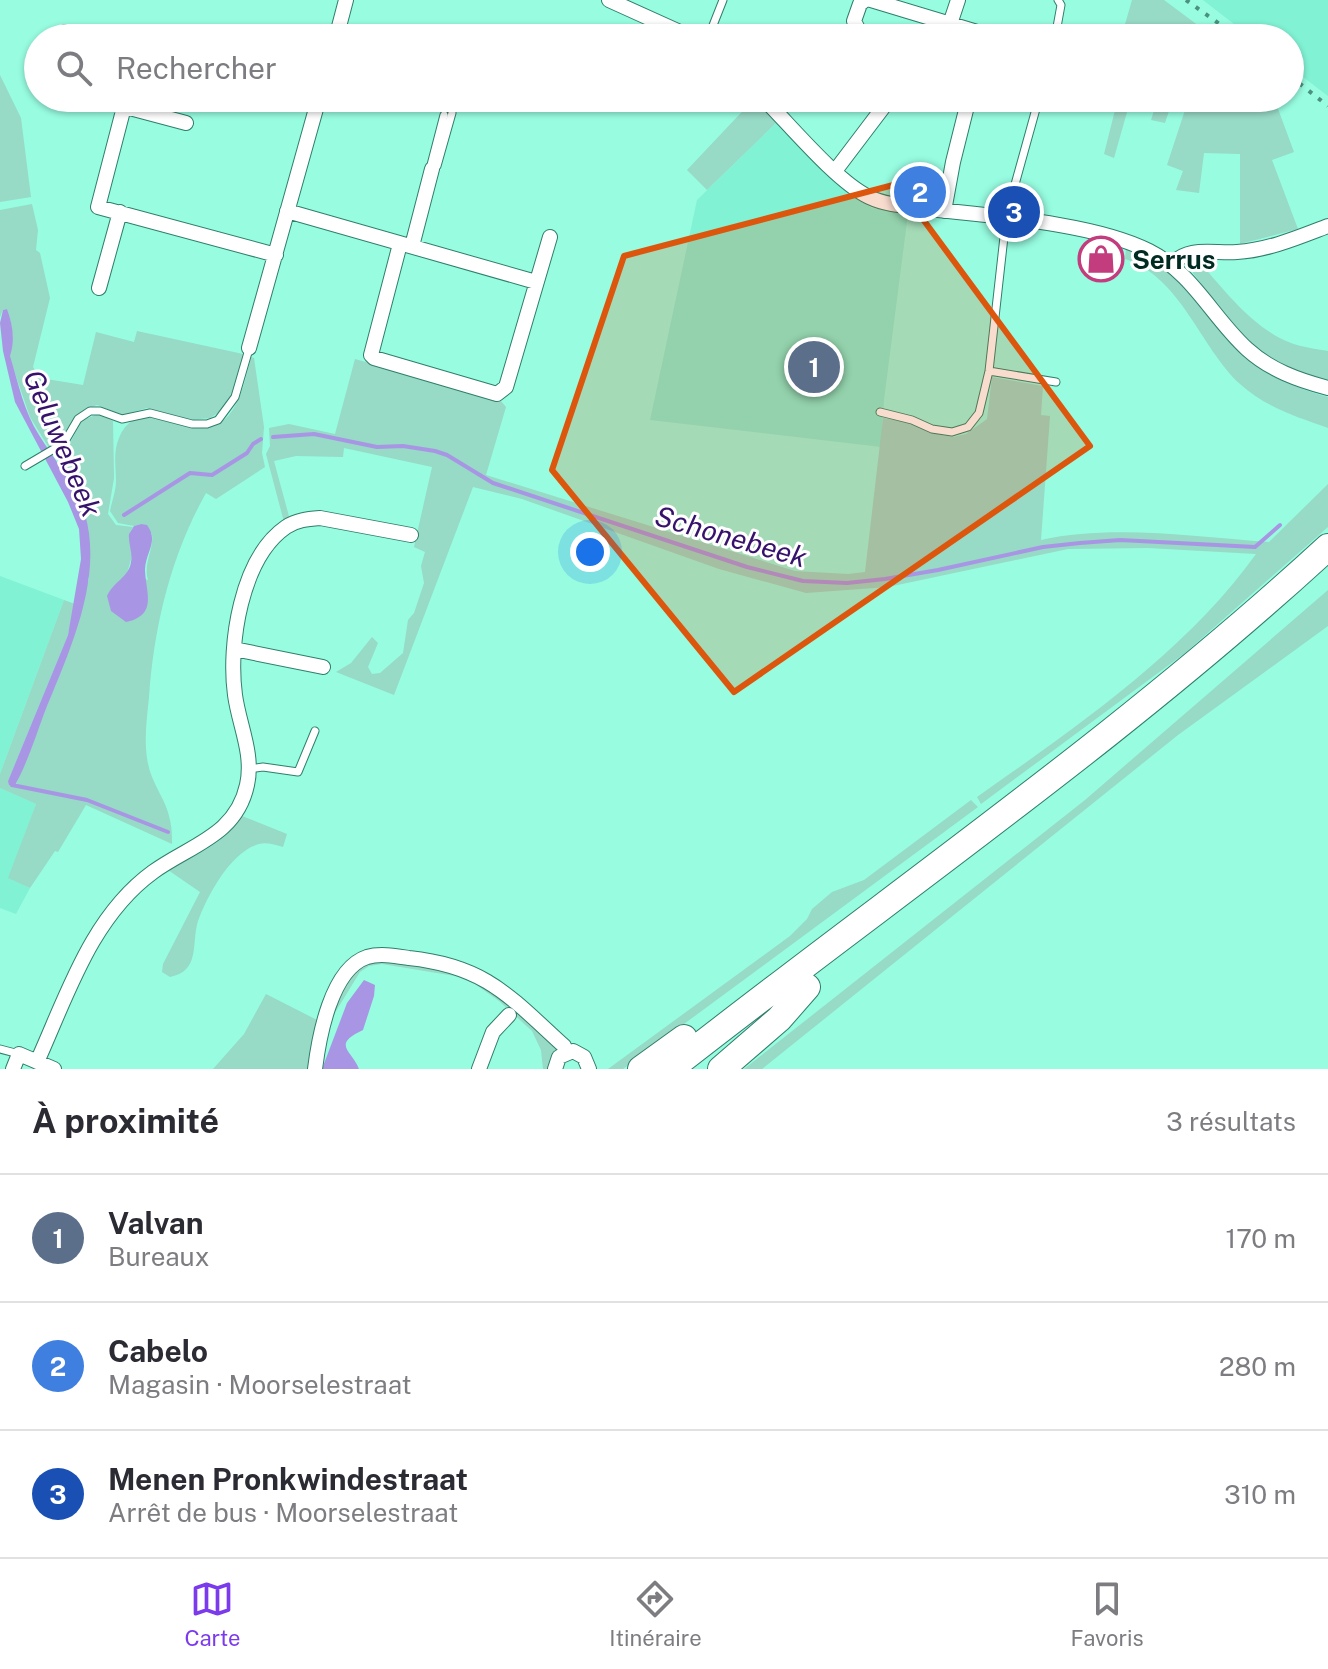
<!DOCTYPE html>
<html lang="fr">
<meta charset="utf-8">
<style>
:root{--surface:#fff;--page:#f7f7f7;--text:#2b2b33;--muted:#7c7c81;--line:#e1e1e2;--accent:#7c3aed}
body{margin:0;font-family:"Public Sans",sans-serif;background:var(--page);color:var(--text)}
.you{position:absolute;left:590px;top:552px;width:28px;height:28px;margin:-20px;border:6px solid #fff;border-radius:50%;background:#1a73e8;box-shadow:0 0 0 12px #1a73e833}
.badge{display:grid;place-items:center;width:52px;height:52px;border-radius:50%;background:var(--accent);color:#fff;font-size:26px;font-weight:700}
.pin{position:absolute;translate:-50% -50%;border:4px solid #fff;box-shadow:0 2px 8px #0006}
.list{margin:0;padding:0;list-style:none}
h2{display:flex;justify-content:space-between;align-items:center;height:104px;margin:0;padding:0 32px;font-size:34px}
h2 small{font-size:26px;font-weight:400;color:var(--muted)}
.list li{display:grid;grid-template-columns:52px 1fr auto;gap:24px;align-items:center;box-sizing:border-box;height:128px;padding:0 32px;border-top:2px solid var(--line)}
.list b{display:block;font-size:30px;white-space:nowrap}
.list p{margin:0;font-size:26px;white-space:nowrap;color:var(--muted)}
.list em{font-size:26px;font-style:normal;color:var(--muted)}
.icon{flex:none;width:44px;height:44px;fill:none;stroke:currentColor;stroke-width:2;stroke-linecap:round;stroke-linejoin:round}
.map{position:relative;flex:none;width:1328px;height:1069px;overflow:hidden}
.search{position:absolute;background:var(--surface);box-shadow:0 2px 6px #0004;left:24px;right:24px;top:24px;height:88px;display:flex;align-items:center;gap:20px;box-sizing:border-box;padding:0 28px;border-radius:44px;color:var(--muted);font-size:30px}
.sheet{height:488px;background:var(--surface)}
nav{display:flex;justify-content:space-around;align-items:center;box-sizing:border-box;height:112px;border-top:2px solid var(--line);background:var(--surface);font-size:22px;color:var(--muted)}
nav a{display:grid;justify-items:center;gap:4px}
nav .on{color:var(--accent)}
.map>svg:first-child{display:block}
.built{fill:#81f2d4}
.green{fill:#97dac6}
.water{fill:#a896e4}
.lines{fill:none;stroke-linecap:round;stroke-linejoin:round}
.stream{stroke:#a896e4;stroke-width:4}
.lane-casing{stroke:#2f7e6b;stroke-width:9}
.street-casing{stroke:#2f7e6b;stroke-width:16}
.highway-casing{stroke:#2f7e6b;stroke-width:28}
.lane{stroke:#fff;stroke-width:7}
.street{stroke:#fff;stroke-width:14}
.highway{stroke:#fff;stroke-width:26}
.rail{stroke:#4a927f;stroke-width:4;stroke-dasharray:4 8;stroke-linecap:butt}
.marked{fill:#dc570d;fill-opacity:0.2;stroke:#dc570d;stroke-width:6;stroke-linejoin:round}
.labels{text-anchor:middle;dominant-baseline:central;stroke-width:6;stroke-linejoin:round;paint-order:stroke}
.poi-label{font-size:26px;font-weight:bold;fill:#002b22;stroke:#fff;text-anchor:start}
.water-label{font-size:28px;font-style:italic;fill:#37126d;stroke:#fff}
</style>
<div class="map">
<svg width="1328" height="1069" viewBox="0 0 1328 1069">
<rect width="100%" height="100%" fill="#97fce0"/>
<path class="built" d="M1203 0H1328V96L1290 67V38H1252Z
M777 122 860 201 872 208 908 214 884 400 881 447 650 420 697 200Z
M0 576 64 600 0 774Z
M0 788 36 804 9 878 30 888 16 914 0 908Z"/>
<path class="green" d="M1132 0H1164L1215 38H1121Z
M0 75 21 118 31 197 0 202Z
M1102 98H1131L1114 158 1104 154 1116 106 1101 102Z
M1158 98H1274L1294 152 1272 160 1298 229 1240 244V154L1204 153 1199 193 1176 190 1183 171 1167 165 1187 104 1173 99 1165 123 1151 120Z
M754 99 777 122 707 190 687 170Z
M32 204 38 230 36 250 40 253 50 298 33 367 40 378 83 385 96 332 134 342 137 331 243 354 235 388 228 403 224 409 210 418 190 420 147 408 123 415 97 405C64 417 74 431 49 448L30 417 9 356C14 341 13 325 7 309L3 310 0 317V210Z
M1126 249C1151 260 1174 274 1192 295 1213 318 1229 345 1254 364 1275 380 1303 390 1328 397V428C1297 417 1265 407 1240 384 1200 347 1181 277 1125 259Z
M1201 264C1226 292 1254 329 1291 343 1302 347 1316 349 1328 351V380C1289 372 1252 350 1227 319 1215 304 1205 288 1193 273L1194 266Z
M251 357 254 358 264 427 262 453 265 467 216 499 206 493C171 555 154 626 149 697 147 717 144 738 147 758 150 783 166 798 170 820 172 828 172 837 172 844L86 805 58 852 55 851 30 888 8 878 36 804 0 788V774L64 600 75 604 68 635 8 781 15 787 62 668 89 579 84 513 71 483 54 455 70 443 82 420 99 414 113 421 114 478 108 514 116 525 133 527 129 534 132 556 127 573 148 580C143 563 154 550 152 534L141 524 134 526 118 523 110 511C112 501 116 491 116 481 116 466 113 452 119 438 140 387 196 452 229 415 242 399 246 376 251 357Z
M355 359 500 400 506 407 486 475 795 571 848 574 865 572 883 418 912 423 931 433 953 437 966 434 987 419 992 377 1043 386 1041 415 1050 416 1041 540C1113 524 1196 537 1269 542L1328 484V527L1185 653 981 804 977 797C1075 728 1186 652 1256 554L1148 548 1068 549 888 587 806 593 719 569 522 499 473 487 394 695 336 672 351 663 372 637 378 643 368 667 372 674 380 673 403 653 408 620 414 613 424 583 421 566 425 552 414 547 432 467 344 448 343 457 296 456 274 461 290 520 284 522 266 454 270 446 269 428 289 424 335 434Z
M1328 590V626L1178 735 762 1069H744L1085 800Z
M971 800 978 807 623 1069H608L790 936 807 919 812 909 832 892 864 880Z
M242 816 287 834 283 847C276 845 266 842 259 844 231 851 207 896 198 921 191 943 201 971 170 977L162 972 163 964 200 892 168 870C196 854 225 844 242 816Z
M372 958 473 974 557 1046 551 1069H543L541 1050 532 1031 499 1001 475 984 455 976 382 964 369 966 360 972 336 1011 332 1009 356 968Z
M266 994 321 1022 310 1069H213L244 1034Z"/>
<path class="water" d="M7 309C13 325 15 341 10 356 18 382 24 412 39 435 55 461 76 485 85 514 104 581 68 653 44 714 35 738 27 764 14 787L9 785 8 781 68 635 81 559 79 529 68 502 15 402 3 351 0 323 3 310Z
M141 524 147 525C159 541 146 551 145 569 145 591 159 615 126 622L111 611 107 596C113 582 129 577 131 562 133 553 128 543 129 534L134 526Z
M364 980 375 985 374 996 363 1030C331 1045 352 1050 359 1069H322L347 1003Z"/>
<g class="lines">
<path class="stream" d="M273 437 314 434 377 447 403 446 435 451 447 455 493 483 747 567 803 581 847 583 885 579 938 570 1043 547 1080 543 1120 540 1255 547 1280 525
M124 515 190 473 212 475 247 453 253 444 261 439
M12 785 87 800 168 832"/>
<g class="lane-casing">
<path id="lane" d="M708 38 723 0
M1055 38 1061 5 1058 0
M432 169 437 166 452 113
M432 169 431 165 444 115
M1009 217 1014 188 1039 98
M989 371 1056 382
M880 412 912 420 932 429 952 432 968 427 979 413 989 371 1006 219
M25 466 64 443 78 419 90 411H100L122 419 150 413 192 424H207L218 420 235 397 249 349
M249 769 263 767 298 772 315 731
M0 1049 19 1054"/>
</g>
<g class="street-casing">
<path id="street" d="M609 0 693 38
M865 0 860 4 854 21 858 29 868 38
M871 0 977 32 985 38
M950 24 958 0
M64 38 65 32
M336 38 346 0
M92 98 186 123
M763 98C790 125 837 182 869 197 888 206 909 206 929 209 991 216 1094 223 1149 251 1193 273 1212 317 1247 349 1270 370 1298 380 1328 388
M124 107 98 207 276 255
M835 171 885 105 887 98
M287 211 536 282
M944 211 953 162 969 98
M400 244 371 355 374 358 497 394 506 387 550 237
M412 246 432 169
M1172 265C1187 245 1215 254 1237 252 1269 250 1299 237 1328 226
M99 288 120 212
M249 348 319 98
M234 649 323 667
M37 1062C67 996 91 917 153 872 190 845 236 836 247 785 254 754 239 725 235 695 228 645 241 558 286 527 296 520 308 519 320 518L411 535
M13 1069 19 1054 54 1069
M315 1069C319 1037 331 969 367 957 380 953 396 956 409 958 486 966 510 997 564 1046L566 1052
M479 1069 493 1032 509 1015
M555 1069 559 1057 573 1051 584 1057 589 1069"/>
</g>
<g class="highway-casing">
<path id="highway" d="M641 1069 684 1038
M670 1069C890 896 1122 737 1328 547
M721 1069 779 1019 807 987"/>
</g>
<use href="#lane" class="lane"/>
<use href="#street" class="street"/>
<use href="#highway" class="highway"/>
<path class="rail" d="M1186 0 1239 38
M1290 76 1328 106"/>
</g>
<path class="marked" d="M897 184 1090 446 734 692 552 470 624 256Z"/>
<defs>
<g id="shop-ring" transform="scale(2.3)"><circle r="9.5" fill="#fff" stroke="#c23c7e" stroke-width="1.5"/><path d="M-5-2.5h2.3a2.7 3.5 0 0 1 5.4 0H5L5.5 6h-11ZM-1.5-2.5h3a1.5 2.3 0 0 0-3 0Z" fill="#c23c7e"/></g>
</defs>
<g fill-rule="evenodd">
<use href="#shop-ring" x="1101" y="259"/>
</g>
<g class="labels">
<g class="poi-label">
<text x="1132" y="259">Serrus</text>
</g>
<g class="water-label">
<text transform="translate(63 443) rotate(67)">Geluwebeek</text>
<text transform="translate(731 536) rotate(16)">Schonebeek</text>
</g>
</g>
</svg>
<div class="you"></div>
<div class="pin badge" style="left:814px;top:367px;background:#5c6f8a">1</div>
<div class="pin badge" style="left:920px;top:192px;background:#3f7fe0">2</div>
<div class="pin badge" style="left:1014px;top:212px;background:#1a4fb4">3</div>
<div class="search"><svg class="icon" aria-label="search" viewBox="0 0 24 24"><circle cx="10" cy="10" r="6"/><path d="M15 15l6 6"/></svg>Rechercher</div>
</div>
<section class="sheet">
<h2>À proximité<small>3 résultats</small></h2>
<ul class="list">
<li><span class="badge" style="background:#5c6f8a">1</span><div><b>Valvan</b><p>Bureaux</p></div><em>170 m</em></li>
<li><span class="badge" style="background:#3f7fe0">2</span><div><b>Cabelo</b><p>Magasin · Moorselestraat</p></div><em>280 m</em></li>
<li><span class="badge" style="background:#1a4fb4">3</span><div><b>Menen Pronkwindestraat</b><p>Arrêt de bus · Moorselestraat</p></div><em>310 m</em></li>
</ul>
</section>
<nav>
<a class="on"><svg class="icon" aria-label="map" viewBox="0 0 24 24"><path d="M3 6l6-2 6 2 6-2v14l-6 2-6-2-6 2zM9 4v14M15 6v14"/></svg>Carte</a>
<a><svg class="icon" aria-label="directions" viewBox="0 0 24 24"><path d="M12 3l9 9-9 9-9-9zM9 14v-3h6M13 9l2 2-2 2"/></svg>Itinéraire</a>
<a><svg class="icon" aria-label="saved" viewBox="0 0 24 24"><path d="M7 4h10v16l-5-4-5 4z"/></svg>Favoris</a>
</nav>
